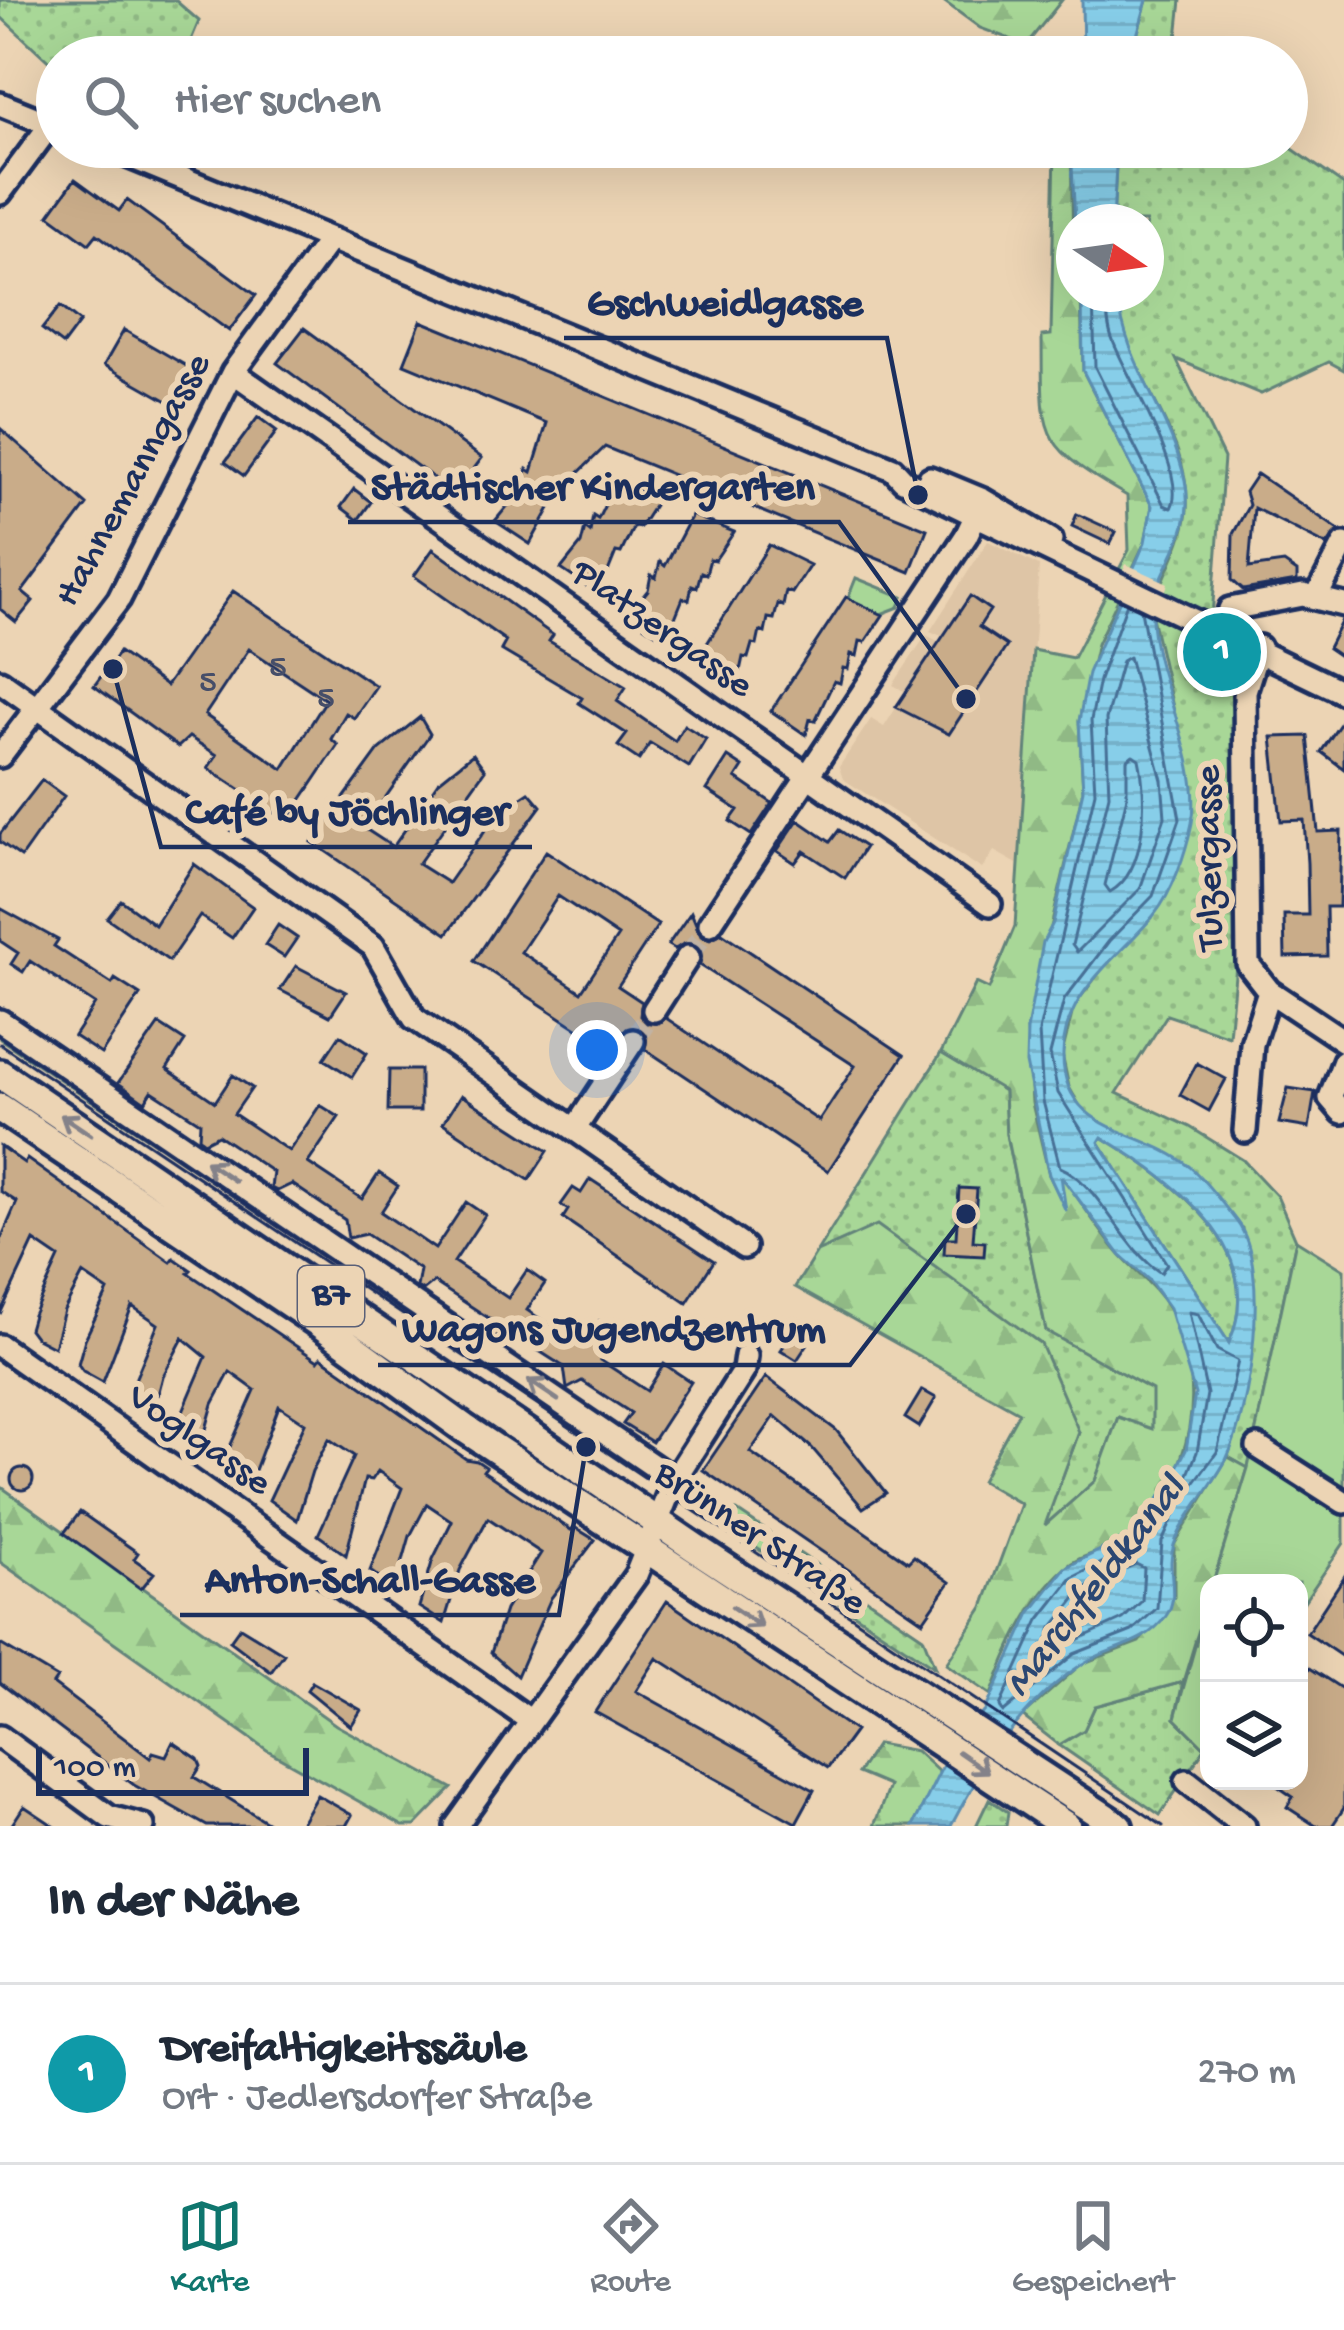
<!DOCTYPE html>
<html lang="de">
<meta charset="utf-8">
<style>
:root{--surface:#fff;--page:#f6f6f7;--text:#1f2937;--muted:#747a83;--line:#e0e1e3;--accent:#0f766e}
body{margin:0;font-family:"Gochi Hand",sans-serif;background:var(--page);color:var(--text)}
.controls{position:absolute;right:36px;bottom:36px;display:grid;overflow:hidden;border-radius:24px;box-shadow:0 12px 48px #0002}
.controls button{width:108px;height:108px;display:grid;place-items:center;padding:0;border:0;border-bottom:3px solid var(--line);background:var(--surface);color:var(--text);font:60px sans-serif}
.compass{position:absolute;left:1056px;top:204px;width:108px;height:108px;border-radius:50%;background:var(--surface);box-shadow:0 12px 48px #0002;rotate:103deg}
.scale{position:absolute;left:36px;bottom:30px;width:273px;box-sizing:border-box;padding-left:12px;border:6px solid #1b2f5e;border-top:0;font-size:33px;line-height:42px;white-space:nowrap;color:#1b2f5e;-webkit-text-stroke:9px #ecd4b4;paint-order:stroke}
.you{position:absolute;left:597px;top:1050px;width:42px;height:42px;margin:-30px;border:9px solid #fff;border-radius:50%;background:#1a73e8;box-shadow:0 0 0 18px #1a73e833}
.badge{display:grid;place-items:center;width:78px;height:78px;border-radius:50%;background:var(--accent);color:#fff;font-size:39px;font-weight:700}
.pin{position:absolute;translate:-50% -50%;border:6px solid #fff;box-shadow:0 3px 12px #0006}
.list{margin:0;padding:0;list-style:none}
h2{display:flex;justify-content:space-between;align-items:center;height:156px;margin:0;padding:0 48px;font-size:51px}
h2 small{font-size:39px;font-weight:400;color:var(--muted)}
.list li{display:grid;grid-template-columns:78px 1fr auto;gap:36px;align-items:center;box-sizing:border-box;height:180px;padding:0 48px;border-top:3px solid var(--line)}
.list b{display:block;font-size:45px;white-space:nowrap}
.list p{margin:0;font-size:39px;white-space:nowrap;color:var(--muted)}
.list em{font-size:39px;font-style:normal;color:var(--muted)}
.icon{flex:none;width:66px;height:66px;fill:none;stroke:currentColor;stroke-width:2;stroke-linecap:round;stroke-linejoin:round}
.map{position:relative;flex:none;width:1344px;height:1826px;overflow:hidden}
.search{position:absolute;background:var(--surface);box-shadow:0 12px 48px #0002;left:36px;right:36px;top:36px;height:132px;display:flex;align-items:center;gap:30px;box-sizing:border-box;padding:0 42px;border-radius:66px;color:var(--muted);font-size:45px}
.sheet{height:336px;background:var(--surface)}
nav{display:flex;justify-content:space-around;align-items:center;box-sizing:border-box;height:168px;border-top:3px solid var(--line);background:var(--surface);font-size:33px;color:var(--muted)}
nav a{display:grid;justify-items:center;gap:6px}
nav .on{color:var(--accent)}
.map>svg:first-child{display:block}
.built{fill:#dec5a6}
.grass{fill:url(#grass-dots);stroke:#62837a;stroke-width:3}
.forest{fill:url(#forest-firs);stroke:#62837a;stroke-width:3}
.park{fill:#a8d797;stroke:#62837a;stroke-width:3}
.water{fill:url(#water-rules);stroke:#5c8eb1;stroke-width:3;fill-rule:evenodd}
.pier{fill:#ecd4b4}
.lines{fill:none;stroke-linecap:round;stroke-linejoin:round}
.shore{stroke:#466f96;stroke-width:3}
.building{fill:#c9ac89;stroke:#1b2f5e;stroke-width:3;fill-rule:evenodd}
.minor-tunnel{stroke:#c2b3a3;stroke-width:21;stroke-dasharray:21 10;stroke-linecap:butt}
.minor-casing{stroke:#1b2f5e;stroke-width:30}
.major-casing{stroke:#1b2f5e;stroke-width:36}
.minor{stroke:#ecd4b4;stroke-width:21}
.major{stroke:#ecd4b4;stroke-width:27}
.tram{stroke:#1b2f5e;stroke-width:3}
.oneway{stroke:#848289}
.labels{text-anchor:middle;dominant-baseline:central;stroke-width:12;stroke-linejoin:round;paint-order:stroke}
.number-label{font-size:33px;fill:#464e69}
.shield{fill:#ecd4b4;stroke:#5a6078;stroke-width:3}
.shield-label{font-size:36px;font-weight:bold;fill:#1b2f5e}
.street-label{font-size:39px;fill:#1b2f5e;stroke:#ecd4b4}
.water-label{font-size:42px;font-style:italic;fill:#2b4773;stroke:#ecd4b4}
.leader{fill:none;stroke:#1b2f5e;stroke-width:4.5}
.callout-dot{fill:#1b2f5e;stroke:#ecd4b4;stroke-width:4.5}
.callout-label{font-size:42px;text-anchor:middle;font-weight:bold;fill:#1b2f5e;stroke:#ecd4b4;stroke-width:12;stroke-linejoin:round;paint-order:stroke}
</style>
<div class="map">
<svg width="1344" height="1826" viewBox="0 0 1344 1826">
<defs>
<pattern id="grass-dots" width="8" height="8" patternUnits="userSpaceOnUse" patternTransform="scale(3)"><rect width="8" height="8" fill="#a8d797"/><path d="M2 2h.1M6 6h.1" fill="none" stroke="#90b985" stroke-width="1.8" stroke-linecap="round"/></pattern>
<pattern id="forest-firs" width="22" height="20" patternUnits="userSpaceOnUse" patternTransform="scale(3)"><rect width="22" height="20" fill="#a8d797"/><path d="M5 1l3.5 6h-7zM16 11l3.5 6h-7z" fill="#90b985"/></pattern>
<pattern id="water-rules" width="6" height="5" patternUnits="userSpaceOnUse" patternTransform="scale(3)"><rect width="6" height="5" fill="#87cee9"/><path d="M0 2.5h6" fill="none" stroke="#74b1ca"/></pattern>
</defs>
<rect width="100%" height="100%" fill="#ecd4b4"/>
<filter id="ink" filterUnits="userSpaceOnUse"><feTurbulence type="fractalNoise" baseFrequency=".00833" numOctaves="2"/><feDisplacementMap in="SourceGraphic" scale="24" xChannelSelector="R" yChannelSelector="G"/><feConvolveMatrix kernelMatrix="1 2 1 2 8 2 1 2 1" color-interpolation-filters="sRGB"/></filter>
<g filter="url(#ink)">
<path class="built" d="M988 541 1039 566 1019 865 994 851 982 869 843 779 839 767 871 719 884 727 906 692 893 685 926 635 940 642 942 636 930 631Z"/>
<path class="grass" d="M0 0H175L199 21 184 57H57V69L0 16Z
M1147 0H1181L1175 57H1131Z
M1287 145 1344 185V370L1329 362 1261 394 1176 359 1224 458 1208 669 1238 683 1237 955 1229 1036 1167 1015 1117 1093 1190 1127 1243 1160 1277 1196 1296 1240 1248 1468 1228 1457 1248 1379 1242 1228 1086 1117 1069 1087 1062 1054 1074 1006 1118 948 1152 918 1189 776 1152 617C1158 580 1183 550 1187 511 1192 441 1134 383 1120 318L1118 294H1146V222H1113L1117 147Z
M0 1031 556 1405 553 1411 0 1039Z
M941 1053 1004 1090 1006 1134 1046 1330 1153 1390 1152 1430 1118 1417 1095 1481 1043 1528 1079 1432 817 1252Z
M1102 1137C1172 1180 1270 1248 1229 1343L1099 1142Z
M725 1511H737L923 1637 935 1668 718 1522Z
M1183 1682 1175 1718 1205 1748 1160 1815 1059 1745 1084 1730 1095 1706Z
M989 1799 1008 1812 1006 1826H976Z"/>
<path class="forest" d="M942 0H1062L1026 45 980 28Z
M1055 147H1071L1074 294H1081L1083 371 1152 506 1145 542 1097 644 1079 721 1083 790 1027 1030 1032 1103 1049 1175 1064 1205 1060 1173C1080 1200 1098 1230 1120 1255 1137 1274 1156 1286 1169 1309 1211 1384 1193 1478 1130 1535 1111 1552 1083 1552 1065 1568 1029 1600 1007 1652 991 1695L946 1664 983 1607 1021 1504 981 1481 1019 1412 795 1287 817 1252 877 1225 1041 1344 1079 1432 1045 1525 1095 1481 1118 1417 1152 1429V1390L1046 1331 1006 1134 1004 1091 941 1053 976 983 989 989 1015 926 1033 650 1073 658 1129 550 1127 496C1035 443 1043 437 1042 336L1051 335Z
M1228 1457 1248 1468 1183 1682 1095 1706 1084 1730 1059 1745 1022 1716 1081 1664 1139 1642 1174 1597V1545Z
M0 1486 336 1725 452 1788 415 1826H403L267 1750 0 1562Z
M877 1744 916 1751 940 1773 913 1826H874L889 1786 858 1773Z"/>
<path class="park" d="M856 578 903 597 899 607 881 614 848 598Z
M1296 1240 1344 1270V1543L1299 1609V1583H1213L1248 1468Z
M1209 1596V1742L1205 1748 1175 1718Z"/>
<path class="water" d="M1082 0H1147L1131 57H1083Z
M1071 147H1117L1113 222H1075Z
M1082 294H1118C1123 361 1171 415 1185 480 1198 540 1150 573 1152 619 1154 681 1204 761 1192 823 1186 852 1173 892 1154 915 1119 958 1062 993 1063 1056 1063 1134 1143 1128 1190 1167 1207 1182 1223 1204 1237 1222 1272 1267 1250 1412 1226 1460 1211 1489 1185 1515 1174 1545 1165 1569 1181 1595 1166 1616 1144 1647 1109 1646 1081 1665 1022 1704 983 1765 951 1826H913L949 1753 985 1711 1030 1613 1065 1568 1130 1535 1164 1492 1186 1450 1195 1394 1169 1308 1149 1280 1121 1256 1061 1176 1066 1211 1049 1175 1026 1063 1027 1030 1043 942 1053 923 1083 790 1079 721 1088 673 1145 542 1152 506 1083 371ZM1102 1137C1172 1179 1270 1248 1229 1343L1099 1142Z"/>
<path class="pier" d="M1126 564 1168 583 1158 616 1112 595Z"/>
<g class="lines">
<path class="shore" d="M1093 294 1095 367 1164 505 1171 508C1189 475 1127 378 1113 341 1107 327 1107 309 1106 294
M1127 603 1099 680 1091 720 1095 792 1039 1031 1043 1101 1060 1167C1098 1182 1122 1248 1161 1273L1167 1264 1058 1093 1050 1054 1064 1000 1109 941 1153 896 1180 819 1141 610
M1129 657 1162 780 1165 817 1140 889 1077 952 1072 945 1109 795 1106 719 1122 661Z
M1133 755 1139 759C1147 796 1148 871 1110 892L1105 885 1127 797V760Z
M1189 1312 1198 1314 1217 1350 1238 1361 1217 1452 1181 1501 1162 1542 1157 1608 1132 1631 1074 1654 1003 1713 1000 1706 1039 1620 1072 1578 1137 1545 1178 1499 1197 1452 1207 1394Z
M1136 1564 1144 1568 1142 1601 1123 1619 1042 1656 1052 1628 1083 1589Z"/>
</g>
<path class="building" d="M75 179 119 211 127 200 256 295 229 331 97 234 89 244 49 215Z
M60 306 80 322 63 345 42 329Z
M421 321 927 529 910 572 605 447 559 492 530 544 495 521 515 497 519 481 523 485 527 469 532 472 547 423 404 364Z
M304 328 482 458 455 494 277 363Z
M124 330 190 368 171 403 104 365Z
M258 417 277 431 244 476 225 462Z
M0 428 87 505 22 592 33 601 16 622 0 609Z
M1257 474 1339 530 1327 545 1254 508 1249 568 1284 563 1297 572V581L1243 590 1232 580 1233 534 1249 505 1245 492Z
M616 482 658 499 640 527 634 526 621 553 616 552 605 579 598 577 595 592 561 569 581 544 585 528 590 532 593 516 598 519Z
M354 489 371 502 358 520 341 507Z
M1077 514 1116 532 1110 544 1072 526Z
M692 515 734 532 715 560 710 559 706 574 701 572 697 587 692 585 689 600 683 598 672 625 666 624 663 638 628 615 648 590 651 575 656 578 660 562 665 566Z
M769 545 810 565 792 593 786 591 783 606 778 604 774 619 768 618 765 633 760 631 757 645 752 644 748 658 743 657 740 671 734 669 731 683 696 661Z
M433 549 553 635 549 641 626 687 617 701 675 741 684 725 706 739 689 767 650 743 639 760 618 746 627 734 579 703 582 698 501 650 506 641 414 576Z
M233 591 376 686 354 718 346 713 331 739 338 745 287 821 208 768 217 755 189 737 178 747 94 686 119 652 166 686ZM249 649 326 700 283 769 205 715Z
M970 596 990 610 979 627 1007 646 949 734 896 707Z
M846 597 883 615 865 642 860 641 857 656 851 654 848 669 843 668 840 683 834 681 815 721 810 719 806 735 771 711Z
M1342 620H1344V659L1328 648Z
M420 717 430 734 364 828 393 847 438 782 473 754 485 770 418 864 448 883 488 826 511 804 529 792 541 806 447 934 312 842 379 750Z
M1344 718V769L1321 752Z
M1308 736 1318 832 1341 831 1339 907H1326L1327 956 1285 957 1284 915H1308L1307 863 1304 820 1281 821 1272 737Z
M728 757 743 767 736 778 772 803 751 835 730 821 738 810 707 790Z
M42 780 64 796 21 857 0 842V834Z
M798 820 830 842 839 830 865 847 845 878 804 851 795 863 777 851Z
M546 851 658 925 618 986 642 1002 640 1016 647 1023 666 1018 819 1121 855 1066 700 965 697 945 688 942 675 949 668 945 691 912 701 936 710 939 722 933 904 1055 828 1171 645 1049 647 1035 640 1028 620 1033 597 1017 586 1034 474 961ZM558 896 618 936 581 992 521 952Z
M194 864 253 907 232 938 200 916 169 961 107 918 121 900 155 925Z
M0 908 58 940 54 946 112 984 115 979 140 995 101 1054 74 1036 95 1004 30 961 23 972 11 964 18 953 0 941Z
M278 925 297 938 284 957 265 945Z
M296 966 346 992 330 1016 280 990Z
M159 1024 185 1041 167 1069 215 1102 233 1075 252 1088 234 1114 289 1151 320 1105 339 1117 308 1163 362 1199 379 1173 398 1186 381 1212 435 1249 466 1202 485 1215 454 1262 508 1298 527 1270 545 1283 527 1310 581 1347 599 1321 618 1333 600 1360 647 1391 664 1364 691 1382 652 1442 623 1424 631 1413 582 1381 567 1389 564 1367 508 1331 494 1339 489 1336 493 1321 434 1282 423 1291 417 1287 420 1270 366 1234 348 1238 345 1220 292 1184 277 1191 271 1188 273 1172 218 1135 204 1142 199 1138 200 1122 152 1091 145 1102 118 1083Z
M340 1035 367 1053 352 1077 324 1059Z
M1197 1063 1226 1079 1209 1111 1180 1095Z
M389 1070H420V1111H388Z
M1288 1088 1315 1092 1309 1128 1279 1123Z
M461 1095 548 1151 529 1180 443 1123Z
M0 1146 24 1163 27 1159 171 1262 174 1258 191 1270 188 1273 318 1361 321 1357 466 1459 477 1461 486 1467 483 1471 571 1530 574 1527 595 1540 551 1598 517 1676 491 1653 505 1610 541 1553 488 1518 460 1570 444 1623 419 1607 433 1559 452 1521 427 1504 410 1536 395 1589 370 1571 402 1488 378 1471 372 1480 365 1479 346 1555 318 1535 354 1456 329 1439 312 1471 297 1520 269 1500 305 1423 279 1406 249 1486 230 1475 224 1468 229 1449 255 1390 230 1372 213 1404 200 1451 181 1441 174 1432 206 1357 183 1338 163 1376 152 1418 127 1399 158 1324 132 1306 103 1382 83 1371 78 1364 85 1339 108 1291 83 1274 64 1310 54 1347 35 1337 29 1329 33 1315 59 1258 34 1241 0 1314V1241L17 1202 0 1191Z
M590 1179 714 1261 687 1303 563 1218 568 1210 561 1205 573 1188 581 1193Z
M959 1188 977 1189 973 1241 985 1242 984 1256 944 1254 945 1238H956Z
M791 1335 807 1345 797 1360 781 1350Z
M766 1377 836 1430 886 1493 863 1508 812 1448 775 1416 750 1452 908 1562 914 1556 950 1582 923 1621 703 1470Z
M922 1390 936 1398 919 1427 905 1418Z
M11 1479a11 11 0 1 1 22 0a11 11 0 1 1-22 0Z
M80 1512 138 1553 134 1559 154 1573 141 1589 64 1533Z
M1344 1577V1658L1307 1633Z
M667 1601 855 1731 828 1768 657 1658 636 1691 814 1790 796 1823 595 1712Z
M240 1627 284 1654 271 1672 230 1641Z
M0 1644 57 1678 53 1684 150 1758 153 1752 166 1756 173 1742 198 1759 201 1766 194 1777 273 1826H207L134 1785 0 1683Z
M1299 1661 1344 1690V1808L1332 1826H1316L1287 1807 1293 1797 1270 1781H1299Z
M312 1682 361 1710 351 1726 307 1690Z
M317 1795 352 1815 346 1826H299Z
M24 1806 54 1826H11Z"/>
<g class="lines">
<path class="minor-tunnel" d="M688 957 710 924
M633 1041 654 1010"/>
<g class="minor-casing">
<path id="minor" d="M0 104 57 127
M106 147 893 469 903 480 1344 693
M0 193 51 124
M233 372 990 904
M930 478 983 500 1051 540
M1316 598 1344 544
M1224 631 1230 609 1303 595 1344 605
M1259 647 1245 691 1248 964 1269 991 1344 1041
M0 681 373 946 414 1018 744 1247
M0 756 119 599 233 372 330 239
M710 924 966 536 983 500
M654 1010 688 957
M0 1021 674 1480
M1342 1112 1330 1098 1344 1061
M576 1127 633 1041
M1245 1131 1252 1044 1269 991
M0 1346 531 1721
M1258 1447 1344 1502
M0 1737 109 1817 143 1826
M1187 1781 1244 1826
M456 1826 636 1575 674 1480 744 1370 746 1356"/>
</g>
<g class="major-casing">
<path id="major" d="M0 1074 694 1547 1118 1826
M0 1108 319 1323 464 1428 1066 1826"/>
</g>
<use href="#minor" class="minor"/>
<use href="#major" class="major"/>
<path class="tram" d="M0 1044 1163 1826"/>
</g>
<defs><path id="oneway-shaft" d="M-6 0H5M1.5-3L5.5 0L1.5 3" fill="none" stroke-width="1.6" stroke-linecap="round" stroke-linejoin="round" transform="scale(3)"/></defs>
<g class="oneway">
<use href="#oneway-shaft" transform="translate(76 1125) rotate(-146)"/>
<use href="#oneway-shaft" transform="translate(220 1171) rotate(-146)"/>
<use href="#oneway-shaft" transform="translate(543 1390) rotate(-146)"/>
<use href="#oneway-shaft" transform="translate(747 1617) rotate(34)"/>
<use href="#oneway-shaft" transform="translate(973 1762) rotate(35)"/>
</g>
</g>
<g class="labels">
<g class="number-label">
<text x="278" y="669">5</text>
<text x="208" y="684">5</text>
<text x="326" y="700">5</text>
</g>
<rect class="shield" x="298" y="1266" width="66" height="60" rx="9"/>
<g class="shield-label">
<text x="331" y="1296">B7</text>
</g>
<g class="street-label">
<text transform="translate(135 481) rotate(-61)">Hahnemanngasse</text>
<text transform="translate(661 631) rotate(35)">Platzergasse</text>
<text transform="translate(1212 858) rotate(-91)">Tulzergasse</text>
<text transform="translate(198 1442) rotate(35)">Voglgasse</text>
<text transform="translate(759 1540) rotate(34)">Brünner Straße</text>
</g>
<g class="water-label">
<text transform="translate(1097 1588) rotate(-52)">Marchfeldkanal</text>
</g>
</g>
<path class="leader" d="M918 495L887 338H564M966 699L839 522H348M113 669L161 847H532M966 1214L850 1365H378M586 1447L559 1615H180"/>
<g class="callout-dot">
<circle cx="918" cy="495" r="12"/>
<circle cx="966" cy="699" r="12"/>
<circle cx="113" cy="669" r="12"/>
<circle cx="966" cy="1214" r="12"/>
<circle cx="586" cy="1447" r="12"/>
</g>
<g class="callout-label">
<text x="725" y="314">Gschweidlgasse</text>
<text x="593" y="498">Städtischer Kindergarten</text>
<text x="347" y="823">Café by Jöchlinger</text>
<text x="614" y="1340">Wagons Jugendzentrum</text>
<text x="370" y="1591">Anton-Schall-Gasse</text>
</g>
</svg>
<div class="controls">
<button><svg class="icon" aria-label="locate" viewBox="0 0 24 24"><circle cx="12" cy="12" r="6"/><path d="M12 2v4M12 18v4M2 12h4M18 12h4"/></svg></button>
<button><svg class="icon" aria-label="layers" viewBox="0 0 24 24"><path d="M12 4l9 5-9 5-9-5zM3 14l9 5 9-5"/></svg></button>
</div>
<svg class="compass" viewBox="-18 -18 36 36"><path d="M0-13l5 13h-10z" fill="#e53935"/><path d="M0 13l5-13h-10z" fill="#747a83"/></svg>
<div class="scale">100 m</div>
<div class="you"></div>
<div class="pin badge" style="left:1222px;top:652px;background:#0f9aa8">1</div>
<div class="search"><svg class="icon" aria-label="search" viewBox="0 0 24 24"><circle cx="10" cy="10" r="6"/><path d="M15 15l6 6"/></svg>Hier suchen</div>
</div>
<section class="sheet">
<h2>In der Nähe<small></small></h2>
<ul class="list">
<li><span class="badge" style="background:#0f9aa8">1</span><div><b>Dreifaltigkeitssäule</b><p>Ort · Jedlersdorfer Straße</p></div><em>270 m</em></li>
</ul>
</section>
<nav>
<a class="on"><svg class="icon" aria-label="map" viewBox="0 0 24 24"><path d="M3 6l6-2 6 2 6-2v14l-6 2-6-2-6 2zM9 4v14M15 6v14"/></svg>Karte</a>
<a><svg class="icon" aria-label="directions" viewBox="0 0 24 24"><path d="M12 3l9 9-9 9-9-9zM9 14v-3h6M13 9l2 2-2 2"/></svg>Route</a>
<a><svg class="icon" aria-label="saved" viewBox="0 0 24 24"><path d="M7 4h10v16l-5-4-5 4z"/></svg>Gespeichert</a>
</nav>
